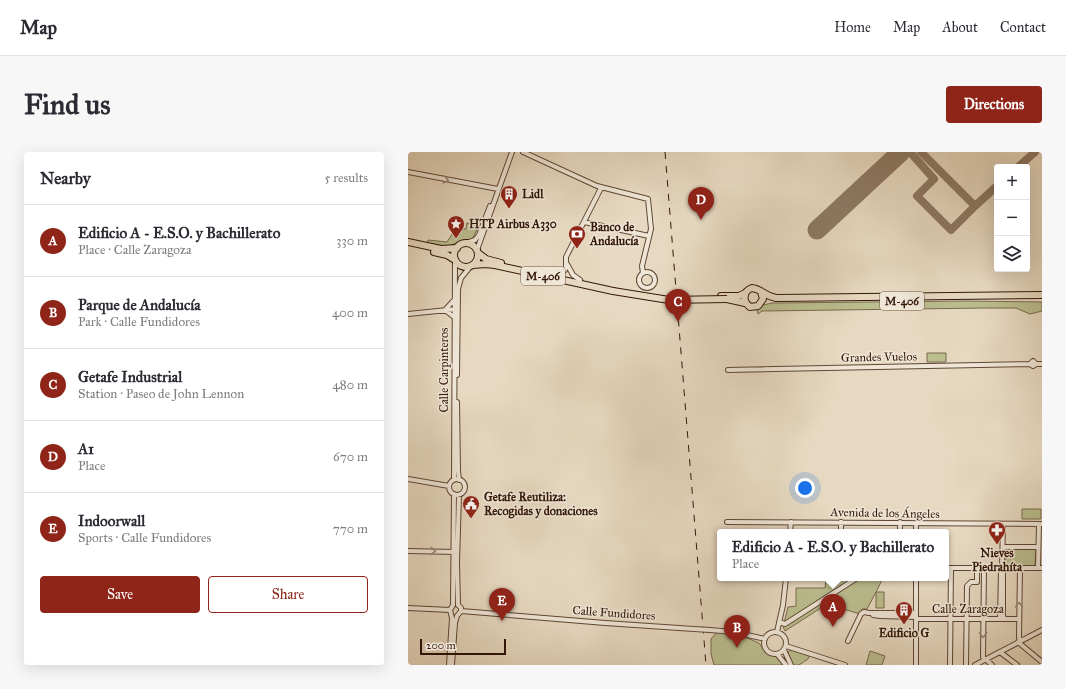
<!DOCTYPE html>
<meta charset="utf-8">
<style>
:root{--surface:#fff;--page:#f7f7f7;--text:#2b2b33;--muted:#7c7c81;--line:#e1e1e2;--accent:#8f2418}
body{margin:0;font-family:"IM FELL Great Primer",serif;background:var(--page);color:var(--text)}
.controls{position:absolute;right:12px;top:12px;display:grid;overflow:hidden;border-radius:4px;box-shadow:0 4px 16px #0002}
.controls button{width:36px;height:36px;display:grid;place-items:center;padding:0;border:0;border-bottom:1px solid var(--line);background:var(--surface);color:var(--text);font:20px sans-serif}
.scale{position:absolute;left:12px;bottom:10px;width:86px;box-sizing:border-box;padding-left:4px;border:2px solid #331608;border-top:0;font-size:11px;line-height:14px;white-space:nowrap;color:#331608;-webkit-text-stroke:3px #efe6d7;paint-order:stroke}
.you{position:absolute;left:397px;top:336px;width:14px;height:14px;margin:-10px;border:3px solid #fff;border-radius:50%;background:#1a73e8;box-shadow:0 0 0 6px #1a73e833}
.badge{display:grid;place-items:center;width:26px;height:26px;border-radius:50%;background:var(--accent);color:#fff;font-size:13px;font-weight:700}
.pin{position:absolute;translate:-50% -33px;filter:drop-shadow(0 1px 2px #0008)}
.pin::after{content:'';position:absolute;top:21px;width:14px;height:12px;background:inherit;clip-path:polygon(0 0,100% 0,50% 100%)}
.popup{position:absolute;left:309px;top:377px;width:232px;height:52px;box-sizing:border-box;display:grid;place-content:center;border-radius:4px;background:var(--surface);filter:drop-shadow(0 1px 3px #0005);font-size:13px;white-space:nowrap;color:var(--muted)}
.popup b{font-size:15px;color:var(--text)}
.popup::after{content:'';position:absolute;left:50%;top:100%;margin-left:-8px;border:8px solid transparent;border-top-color:var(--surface)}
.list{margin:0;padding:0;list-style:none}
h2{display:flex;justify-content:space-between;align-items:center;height:52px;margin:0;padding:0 16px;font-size:17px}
h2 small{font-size:13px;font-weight:400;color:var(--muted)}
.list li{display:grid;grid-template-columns:26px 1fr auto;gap:12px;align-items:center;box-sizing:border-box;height:72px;padding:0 16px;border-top:1px solid var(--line)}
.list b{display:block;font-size:15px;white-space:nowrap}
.list p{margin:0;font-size:13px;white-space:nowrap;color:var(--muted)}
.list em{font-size:13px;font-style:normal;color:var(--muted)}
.actions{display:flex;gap:8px;padding:12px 16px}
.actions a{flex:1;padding:9px 0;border:1px solid var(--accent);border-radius:4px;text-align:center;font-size:14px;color:var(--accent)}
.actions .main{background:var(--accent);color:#fff}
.icon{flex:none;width:22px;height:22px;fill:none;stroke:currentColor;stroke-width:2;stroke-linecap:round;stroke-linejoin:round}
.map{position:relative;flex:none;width:634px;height:513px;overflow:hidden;border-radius:4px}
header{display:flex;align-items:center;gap:24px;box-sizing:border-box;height:56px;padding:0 20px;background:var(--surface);border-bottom:1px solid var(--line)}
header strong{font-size:19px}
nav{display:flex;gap:22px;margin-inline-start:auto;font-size:14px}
.intro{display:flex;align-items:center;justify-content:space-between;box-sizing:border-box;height:96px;padding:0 24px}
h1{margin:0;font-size:28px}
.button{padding:10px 18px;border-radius:4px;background:var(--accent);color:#fff;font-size:14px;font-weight:700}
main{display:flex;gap:24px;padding:0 24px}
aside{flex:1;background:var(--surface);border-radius:4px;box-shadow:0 4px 16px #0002}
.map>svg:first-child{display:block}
.green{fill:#bbbe8f;stroke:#776a4c}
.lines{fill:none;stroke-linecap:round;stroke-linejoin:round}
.taxiway{stroke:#8d7864;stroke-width:8}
.runway{stroke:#8d7864;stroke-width:19}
.minor-casing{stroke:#604736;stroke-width:6}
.highway-casing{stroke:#331608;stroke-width:8}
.minor{stroke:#efe6d7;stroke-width:4}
.highway{stroke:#e7d9c1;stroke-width:6}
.rail{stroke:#331608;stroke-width:1;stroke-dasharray:7 7;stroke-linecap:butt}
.minor-bridge-casing{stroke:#604736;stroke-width:6;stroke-linecap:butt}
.highway-bridge-casing{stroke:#331608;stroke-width:8;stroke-linecap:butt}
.minor-bridge{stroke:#efe6d7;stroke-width:4}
.highway-bridge{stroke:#e7d9c1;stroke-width:6}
.oneway{stroke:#9a887a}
.labels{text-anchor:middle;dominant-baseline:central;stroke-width:3;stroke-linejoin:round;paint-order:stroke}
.shield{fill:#efe6d7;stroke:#6b5446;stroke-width:1}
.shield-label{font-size:11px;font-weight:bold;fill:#331608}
.poi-label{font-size:12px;font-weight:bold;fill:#331608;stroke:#efe6d7;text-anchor:start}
.street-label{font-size:12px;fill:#331608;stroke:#efe6d7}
</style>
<header>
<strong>Map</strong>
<nav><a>Home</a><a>Map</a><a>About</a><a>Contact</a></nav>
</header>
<div class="intro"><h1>Find us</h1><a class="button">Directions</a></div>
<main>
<aside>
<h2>Nearby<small>5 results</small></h2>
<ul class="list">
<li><span class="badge">A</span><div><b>Edificio A - E.S.O. y Bachillerato</b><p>Place · Calle Zaragoza</p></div><em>330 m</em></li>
<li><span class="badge">B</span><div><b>Parque de Andalucía</b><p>Park · Calle Fundidores</p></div><em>400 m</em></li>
<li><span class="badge">C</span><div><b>Getafe Industrial</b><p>Station · Paseo de John Lennon</p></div><em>480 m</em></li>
<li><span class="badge">D</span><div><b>A1</b><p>Place</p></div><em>670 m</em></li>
<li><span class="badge">E</span><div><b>Indoorwall</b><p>Sports · Calle Fundidores</p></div><em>770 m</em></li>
</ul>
<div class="actions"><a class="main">Save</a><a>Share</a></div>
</aside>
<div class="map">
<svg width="634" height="513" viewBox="0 0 634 513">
<rect width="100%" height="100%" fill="#e7d9c1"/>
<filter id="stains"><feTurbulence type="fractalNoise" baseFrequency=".005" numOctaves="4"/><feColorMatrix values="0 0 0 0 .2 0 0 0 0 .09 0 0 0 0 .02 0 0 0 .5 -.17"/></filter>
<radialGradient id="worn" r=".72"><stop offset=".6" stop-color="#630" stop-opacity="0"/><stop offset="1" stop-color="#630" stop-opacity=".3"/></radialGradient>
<path class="green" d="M59 71 71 73 66 84 63 87 54 89 41 94 19 92 20 88 39 90 48 76 58 77Z
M559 149 634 150V159L622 162 608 156H577L354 159 350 162 349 158 355 153 364 151Z
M519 201H538V210H519Z
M614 357H633V367H614Z
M628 396 627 414H598L597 412V397Z
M418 426H475L468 440H476V456H468V440L459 457H454L452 462 419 452 377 479 375 475 380 455 388 454V436H417Z
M309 480 332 483 351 491 358 501 371 506 375 513H306L303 502V487Z
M383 498 402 503 400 507 391 513H385L379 503 380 500Z
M462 499 477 504 474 513H458Z"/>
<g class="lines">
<path class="taxiway" d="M502 0 526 27 509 44 543 78 567 54 513 0
M610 15 627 0
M567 54 589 34"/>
<path class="runway" d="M409 78 493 0"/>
<g class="minor-casing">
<path id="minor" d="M115 0 189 34 240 47 243 77 234 114 235 121
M0 20 90 37
M176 70 241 84
M58 91 67 88 71 83 82 54
M69 98 104 0
M159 112 165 123 172 128
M231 128a8 8 0 1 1 16 0a8 8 0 1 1-16 0Z
M146 122C160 120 158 118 158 105L193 36
M0 162 49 157
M46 165 37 158 47 147
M628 212H634
M320 218 622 212 625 214 628 212 625 209 622 212
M49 223 50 137 53 126 62 115
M49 250 50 319 51 328
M0 327 41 334
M41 335a8 8 0 1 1 16 0a8 8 0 1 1-16 0Z
M46 328 47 108
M319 370 634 372
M382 380 383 370
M433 380V370
M492 380V370
M508 380V372
M595 395H630
M0 399 48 400
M538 416H634
M576 416 575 505 584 513
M594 416 595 372
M595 416V463L596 467
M612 416 611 485 612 489
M630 416 631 372
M45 453 46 342
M50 453 49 411 51 343
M0 456 42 458
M53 459 197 471 286 477
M465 463 472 464 508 465
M508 467H611
M592 467 593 418
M371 470 377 472 449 426
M302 478 326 480 357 487
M356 491a11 11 0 1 1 22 0a11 11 0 1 1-22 0Z
M369 480 375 453 378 426
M440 489 453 462 456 460 461 461H508
M610 490 634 510
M378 494 437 513
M376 498 383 513
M592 500 609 513
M369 502 378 513
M41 513 44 466 42 458 45 453
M44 513 47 471 49 464 53 459V456L50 453
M508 513V426
M542 513 543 416
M558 513 559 434 563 430H569V416
M567 513 634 478"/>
</g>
<g class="highway-casing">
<path id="highway" d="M0 90 33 97 49 96
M46 103a12 12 0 1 1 24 0a12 12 0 1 1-24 0Z
M26 100 39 103 47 108
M70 101 78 107 93 111
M65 113 77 112 87 113 205 139
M353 140 355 147 350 154 342 155C334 149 335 139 344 136 354 137 356 144 368 146L634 143
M313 144H331L337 141
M319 147 337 151"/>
</g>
<use href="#minor" class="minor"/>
<use href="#highway" class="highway"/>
<path class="rail" d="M257 0 298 513"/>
<g class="minor-bridge-casing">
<path id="minor-bridge" d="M286 477 302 478"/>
</g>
<g class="highway-bridge-casing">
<path id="highway-bridge" d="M205 139 261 148 319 147"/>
</g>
<use href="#minor-bridge" class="minor-bridge"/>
<use href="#highway-bridge" class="highway-bridge"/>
</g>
<defs><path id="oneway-chevron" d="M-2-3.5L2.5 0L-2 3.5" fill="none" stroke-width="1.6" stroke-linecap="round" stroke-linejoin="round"/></defs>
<g class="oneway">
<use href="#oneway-chevron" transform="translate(38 28) rotate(12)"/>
<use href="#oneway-chevron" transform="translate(25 399) rotate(1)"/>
<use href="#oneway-chevron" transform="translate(611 453) rotate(-89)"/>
<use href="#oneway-chevron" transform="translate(575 483) rotate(90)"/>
</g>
<defs>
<g id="building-pin" transform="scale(0.9)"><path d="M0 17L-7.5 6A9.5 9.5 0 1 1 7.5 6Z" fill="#8f2418" stroke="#efe6d7"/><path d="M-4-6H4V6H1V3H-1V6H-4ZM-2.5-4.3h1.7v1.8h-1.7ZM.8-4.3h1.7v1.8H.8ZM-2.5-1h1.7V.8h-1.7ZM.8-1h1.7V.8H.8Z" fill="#fff"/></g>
<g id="sight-pin" transform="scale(0.9)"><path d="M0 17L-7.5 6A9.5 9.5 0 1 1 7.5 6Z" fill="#8f2418" stroke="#efe6d7"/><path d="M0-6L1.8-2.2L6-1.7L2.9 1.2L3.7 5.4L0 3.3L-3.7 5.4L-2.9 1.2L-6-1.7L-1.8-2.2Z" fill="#fff"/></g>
<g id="bank-pin" transform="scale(0.9)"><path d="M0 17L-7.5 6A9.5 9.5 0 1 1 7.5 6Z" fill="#8f2418" stroke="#efe6d7"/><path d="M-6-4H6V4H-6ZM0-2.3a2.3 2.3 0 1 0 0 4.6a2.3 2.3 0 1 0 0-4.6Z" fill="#fff"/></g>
<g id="civic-pin" transform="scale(0.9)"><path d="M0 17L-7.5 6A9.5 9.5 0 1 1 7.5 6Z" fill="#8f2418" stroke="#efe6d7"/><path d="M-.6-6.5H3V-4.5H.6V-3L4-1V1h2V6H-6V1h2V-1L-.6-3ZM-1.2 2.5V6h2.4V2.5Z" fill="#fff"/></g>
<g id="pharmacy-pin" transform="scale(0.9)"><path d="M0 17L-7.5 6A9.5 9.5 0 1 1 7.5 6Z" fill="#8f2418" stroke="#efe6d7"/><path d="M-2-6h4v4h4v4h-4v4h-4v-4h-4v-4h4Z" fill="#fff"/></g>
</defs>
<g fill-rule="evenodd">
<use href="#building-pin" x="101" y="42"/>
<use href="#sight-pin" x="48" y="72"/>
<use href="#bank-pin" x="169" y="82"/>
<use href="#civic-pin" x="63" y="352"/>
<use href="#pharmacy-pin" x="589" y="378"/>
<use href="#building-pin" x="496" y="458"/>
</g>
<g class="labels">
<g class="shield">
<rect x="113" y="115" width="44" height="18" rx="3"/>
<rect x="472" y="140" width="44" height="18" rx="3"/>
</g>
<g class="shield-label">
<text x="135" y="124">M-406</text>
<text x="494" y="149">M-406</text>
</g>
<g class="poi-label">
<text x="114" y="42">Lidl</text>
<text x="61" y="72">HTP Airbus A330</text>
<text x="182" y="75">Banco de<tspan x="182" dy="14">Andalucía</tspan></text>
<text x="76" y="345">Getafe Reutiliza:<tspan x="76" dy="14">Recogidas y donaciones</tspan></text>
<text x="589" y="401" text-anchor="middle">Nieves<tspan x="589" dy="14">Piedrahíta</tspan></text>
<text x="496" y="481" text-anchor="middle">Edificio G</text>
</g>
<g class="street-label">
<text transform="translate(471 205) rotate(-1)">Grandes Vuelos</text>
<text transform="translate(36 218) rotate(-90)">Calle Carpinteros</text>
<text transform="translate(477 361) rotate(1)">Avenida de los Ángeles</text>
<text x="560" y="457">Calle Zaragoza</text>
<text transform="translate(206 461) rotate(4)">Calle Fundidores</text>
</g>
</g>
<rect width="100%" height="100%" filter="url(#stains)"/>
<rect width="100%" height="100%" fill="url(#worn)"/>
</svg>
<div class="controls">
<button>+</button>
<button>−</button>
<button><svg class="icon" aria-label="layers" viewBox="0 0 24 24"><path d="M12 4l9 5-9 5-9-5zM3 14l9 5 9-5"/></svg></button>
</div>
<div class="scale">200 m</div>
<div class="you"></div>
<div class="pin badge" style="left:425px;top:475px">A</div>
<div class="popup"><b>Edificio A - E.S.O. y Bachillerato</b>Place</div>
<div class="pin badge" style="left:329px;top:496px">B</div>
<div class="pin badge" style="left:270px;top:170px">C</div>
<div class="pin badge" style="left:293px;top:68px">D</div>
<div class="pin badge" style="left:94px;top:469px">E</div>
</div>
</main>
